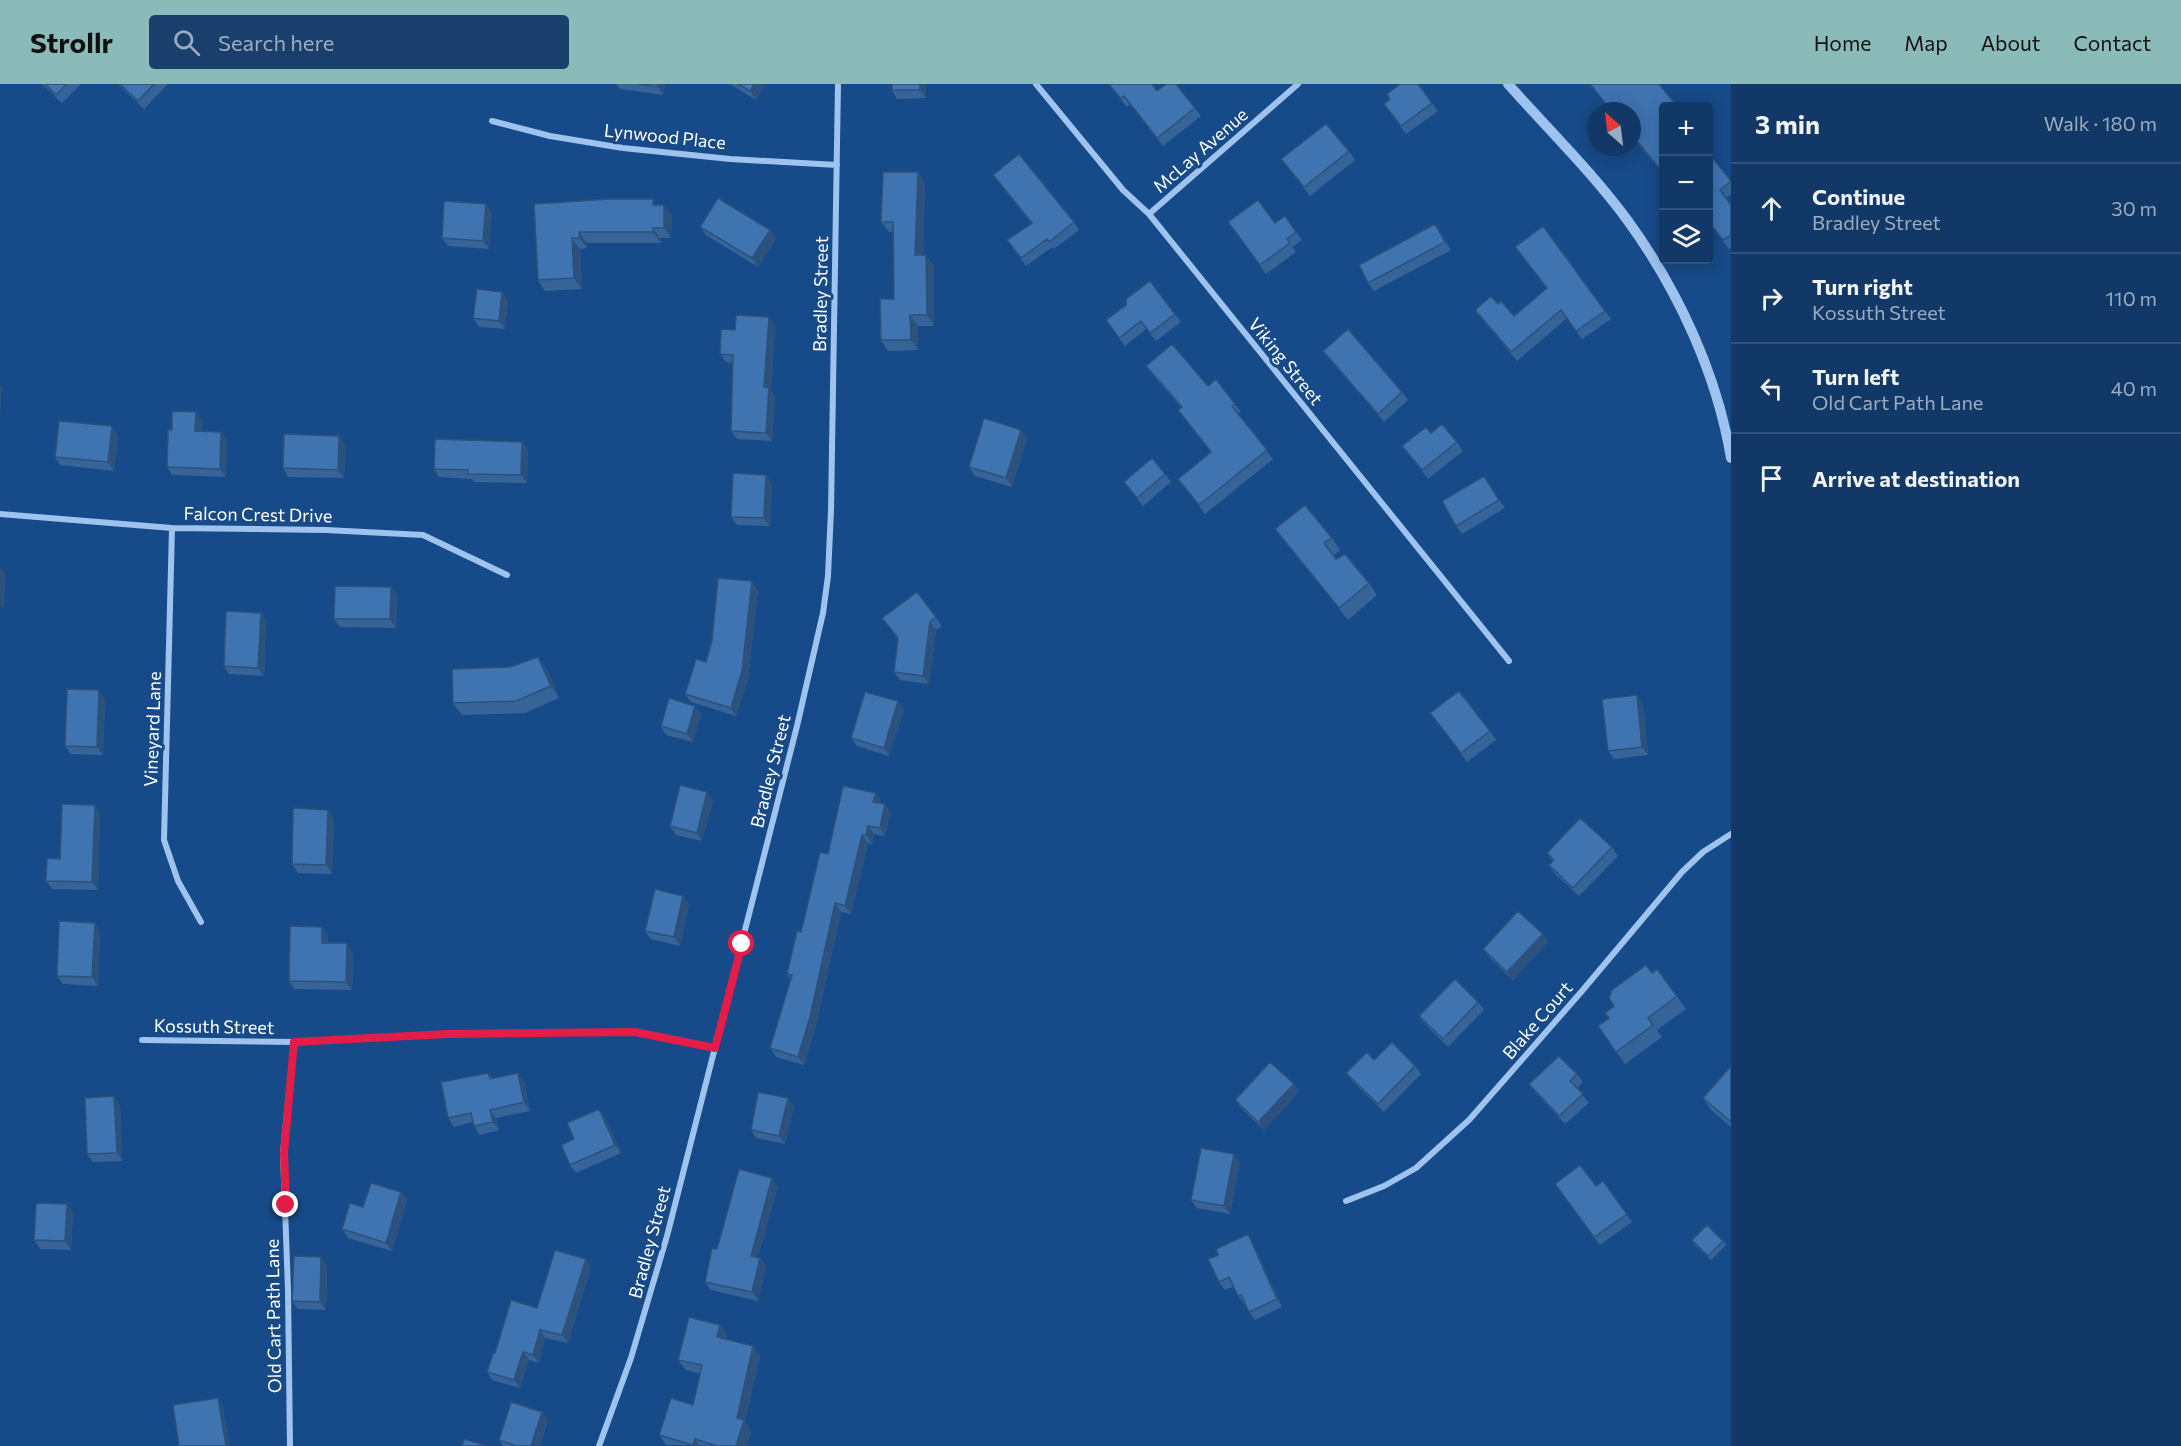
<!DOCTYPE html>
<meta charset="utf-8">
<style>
:root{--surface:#113866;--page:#1a3f6c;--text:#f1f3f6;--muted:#9cacbf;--line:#30527a;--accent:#8bbbb9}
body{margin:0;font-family:Commissioner,sans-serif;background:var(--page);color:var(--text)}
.controls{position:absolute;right:18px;top:18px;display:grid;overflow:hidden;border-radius:6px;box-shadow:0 3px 15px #0003}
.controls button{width:54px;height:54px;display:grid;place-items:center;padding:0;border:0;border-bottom:2px solid var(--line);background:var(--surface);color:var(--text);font:30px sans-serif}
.compass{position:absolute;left:1587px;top:18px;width:54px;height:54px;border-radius:50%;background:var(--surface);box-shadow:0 3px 15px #0003;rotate:332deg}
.stop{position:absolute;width:18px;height:18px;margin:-14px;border:4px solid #e11d48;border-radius:50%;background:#fff}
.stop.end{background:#e11d48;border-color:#fff;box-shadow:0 2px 6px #0008}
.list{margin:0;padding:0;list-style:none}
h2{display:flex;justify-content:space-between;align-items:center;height:78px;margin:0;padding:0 24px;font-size:26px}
h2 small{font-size:20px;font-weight:400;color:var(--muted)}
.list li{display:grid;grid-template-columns:39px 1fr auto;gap:18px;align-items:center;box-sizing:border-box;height:90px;padding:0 24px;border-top:2px solid var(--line)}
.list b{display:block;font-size:22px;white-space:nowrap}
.list p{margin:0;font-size:20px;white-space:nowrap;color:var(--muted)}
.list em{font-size:20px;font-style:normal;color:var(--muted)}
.icon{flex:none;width:33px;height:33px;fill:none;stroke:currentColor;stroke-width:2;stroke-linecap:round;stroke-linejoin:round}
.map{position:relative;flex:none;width:1731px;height:1362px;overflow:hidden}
header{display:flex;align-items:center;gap:36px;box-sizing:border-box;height:84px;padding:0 30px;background:var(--accent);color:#111}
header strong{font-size:28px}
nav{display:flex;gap:33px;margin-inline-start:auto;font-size:21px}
.search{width:420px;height:54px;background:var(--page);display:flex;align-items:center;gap:15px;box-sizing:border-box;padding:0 21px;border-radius:6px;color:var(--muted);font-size:22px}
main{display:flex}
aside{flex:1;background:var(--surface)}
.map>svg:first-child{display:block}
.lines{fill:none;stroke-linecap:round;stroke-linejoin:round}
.minor{stroke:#9ec3ee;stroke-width:6}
.tertiary{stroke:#9ec3ee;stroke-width:10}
.wall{fill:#366498}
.shaded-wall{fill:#2c517c}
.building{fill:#3f74b1;stroke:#2c517c;stroke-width:1.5}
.route{stroke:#e11d48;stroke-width:8}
.labels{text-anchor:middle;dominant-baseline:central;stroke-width:6;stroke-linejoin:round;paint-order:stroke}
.street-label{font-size:18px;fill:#fff;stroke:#174a88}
</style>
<header>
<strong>Strollr</strong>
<div class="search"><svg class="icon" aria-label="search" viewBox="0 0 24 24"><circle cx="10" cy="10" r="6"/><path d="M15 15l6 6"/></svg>Search here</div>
<nav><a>Home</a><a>Map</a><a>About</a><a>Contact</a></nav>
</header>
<main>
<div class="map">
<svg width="1731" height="1362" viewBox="0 0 1731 1362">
<rect width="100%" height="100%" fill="#174a88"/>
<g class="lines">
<path class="minor" d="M1036 0 1123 106 1149 130 1509 577
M492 37 550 52 623 64 730 75 837 81
M1149 130 1298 0
M0 430 172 444 326 446 423 451 507 491
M172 444 164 756 178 797 201 838
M142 956 294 958 447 950 635 948 715 964
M1346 1117 1384 1102 1416 1084 1469 1036 1582 907 1682 788 1703 768 1731 750
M290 1362 288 1206 283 1069 294 958
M599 1362 631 1274 667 1152 797 642 823 529 828 492 831 426 838 0"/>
<path class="tertiary" d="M1508 0C1548 45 1593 89 1628 137 1678 206 1717 290 1731 374"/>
</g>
<path class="wall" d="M42 0H81L62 19Z
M118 0H168L144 25Z
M616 0H665L663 11 620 5Z
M730 0H765L756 16Z
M926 0V14L897 15 892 6Z
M1108 0H1152L1157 7 1195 24 1201 32 1163 62 1130 20 1127 23Z
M1418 0 1438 27 1406 50 1384 20Z
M1664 22V91L1632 53V27L1608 24Z
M1349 67 1355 76 1310 112 1281 75Z
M1708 68 1731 98V110L1726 114 1731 121V163L1729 165 1708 137Z
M918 88 925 99 923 171 934 182V242H918V266L888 267 881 256 894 215 893 148H889L881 138Z
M993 91 1074 138 1079 146 1054 165 1052 163 1026 182 1007 156 1031 139Z
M486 120 492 128 489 165 448 162 442 154Z
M534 120 657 121 672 132 671 154H660L661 159H587V164L580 165 582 205 545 207 538 196Z
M1285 132 1302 156 1292 163 1296 168 1266 190 1228 138 1275 139Z
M1543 142 1611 235 1582 255 1567 234 1517 277 1481 234 1475 226 1514 232 1546 205Z
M700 143 770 146 776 154 758 183 706 151Z
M1441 149 1451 166 1374 207 1368 199Z
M502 208 508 216 505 245 479 243 473 234Z
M1175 230 1181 238 1156 257 1146 245 1125 262 1106 236Z
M775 241 771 306 775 312 772 357 737 355 731 347 733 279 726 278 720 270 735 246Z
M1323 267 1402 308 1408 316 1384 338 1329 275Z
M1146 282 1208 302 1235 320 1241 328 1238 330 1273 375 1205 430 1178 395 1211 369 1178 326 1181 324 1152 290Z
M202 336 201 347 221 348 227 356 226 393 172 391 167 383 172 346Z
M118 351 114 387 60 381 55 373Z
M339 352 345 361 344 394 288 393 283 384Z
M1027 354 1012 403 975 392 969 383Z
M522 358 528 366 527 399 474 398 472 395 439 393 434 385Z
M1457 358 1463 367 1428 395 1402 362Z
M1165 390 1171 398 1143 422 1124 398Z
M1484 392 1505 424 1462 450 1456 442Z
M772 399 770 442 737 441 731 433Z
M1275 445 1332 454 1340 466 1333 472 1336 475 1369 499 1377 511 1348 536 1284 457Z
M391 503 397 511 396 544 340 543 334 535Z
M758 506 748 595 736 632 691 618 685 610 706 578Z
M917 508 942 542 936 546 929 600 900 596 894 588 898 555 882 534Z
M261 529 266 537 264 592 229 590 224 582Z
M547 585 559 614 525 629 462 631 453 619Z
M1637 611 1643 620 1648 671 1614 675 1608 667Z
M105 614 103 671 71 670 65 662Z
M898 617 904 626 889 672 857 662 851 654Z
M1430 629 1490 647 1496 656 1467 678Z
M701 630 693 658 666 651 661 642Z
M707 708 713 716 702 757 676 751 670 742Z
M876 709 881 718V720H885L890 729 885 752 874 750 872 760 868 759 851 830 841 828 816 941 804 981 776 973 770 964 791 896 787 890 828 770Z
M100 729 98 806 52 805 46 797 60 775Z
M334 734 332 790 298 789 292 780Z
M1612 763 1618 772 1579 812 1555 790 1549 781 1553 778 1547 769Z
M683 812 689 820 680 862 651 855 645 847Z
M322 843 328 851V859L353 868 352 906 294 905 289 897Z
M100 847 98 902 63 900 57 892Z
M1543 850 1548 858 1513 896 1489 873 1483 865Z
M1657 885 1686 925 1657 946 1662 953 1625 980 1598 942 1609 934 1614 922Z
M1478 918 1484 926 1448 963 1425 940 1419 932Z
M1374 976 1415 982 1421 990 1384 1028 1352 997 1346 989Z
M1731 982V1043L1711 1026 1703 1014Z
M488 989 492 994 524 997 530 1027 496 1034 499 1046 480 1051 474 1042 473 1038 454 1043 448 1034Z
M1577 990 1583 998 1577 1004 1589 1019 1565 1040 1535 1008 1529 1000Z
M1294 1000 1299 1008 1264 1046 1241 1024 1235 1016Z
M788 1014 794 1022 785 1060 756 1054 751 1046Z
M120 1021 122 1077 93 1078 87 1070Z
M605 1033 621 1069 576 1089 570 1081 574 1055Z
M1240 1078 1230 1130 1197 1124 1191 1116Z
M1603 1097 1632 1138 1600 1161 1555 1100 1596 1102Z
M778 1102 758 1173 760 1174 766 1182 758 1217 711 1206 705 1198 717 1165Z
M401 1108 407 1116 392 1167 348 1154 342 1145 363 1123Z
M67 1120 73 1128 71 1166 40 1165 34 1156Z
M1692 1156 1723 1157 1726 1161 1711 1176 1695 1161Z
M1253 1159 1282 1223 1255 1236 1249 1228 1246 1220H1244L1238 1212 1234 1202 1225 1206 1219 1198Z
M321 1173 327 1182 326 1226 298 1225 292 1217Z
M591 1183 568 1259 545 1254 539 1279 529 1276 520 1304 492 1296 487 1288 495 1269 537 1224Z
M720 1241 727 1252V1255L753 1262 760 1272 745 1338 751 1347 747 1362 666 1361 659 1351 693 1321 700 1290 686 1286 678 1276Z
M542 1328 548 1336 540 1362H503L499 1356Z"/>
<path class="shaded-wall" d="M658 0H665L663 11 657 3Z
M754 0H765L756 16 750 7Z
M920 0H926V14L920 6Z
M918 88 925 99 923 182 915 171Z
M486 120 492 128 489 165 483 157Z
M664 121 672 132 671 154 664 144Z
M1435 140 1441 149 1451 166 1445 158Z
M653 144 660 154 661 159 653 148Z
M770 146 776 154 758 183 752 174Z
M579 148 587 159V164L579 154Z
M572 154 580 165 582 205 574 194Z
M926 171 934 182V242L927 231Z
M502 208 508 216 505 245 499 237Z
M910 231 918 242V266L911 256Z
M769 233 775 241 771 306 775 312 772 357 766 349 764 303Z
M0 301 2 304 0 335Z
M196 328 202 336 201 356 195 347Z
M112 342 118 351 114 387 108 378Z
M1021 346 1027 354 1012 403 1006 394Z
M221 348 227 356 226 393 220 385Z
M339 352 345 361 344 394 338 386Z
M522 358 528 366 527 399 521 391Z
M766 391 772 399 770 442 764 434Z
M0 483 6 491 4 526 0 520Z
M752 497 758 506 748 595 736 632 731 624Z
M391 503 397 511 396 544 390 535Z
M261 529 266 537 264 592 258 584Z
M930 538 936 546 929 600 923 592Z
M538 573 547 585 559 614 551 602Z
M99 606 105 614 103 671 97 663Z
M1637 611 1643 620 1648 671 1642 663Z
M898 617 904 626 889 672 884 664Z
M695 622 701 630 693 658 687 650Z
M707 708 713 716 702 757 697 749Z
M876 709 881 718 879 726 873 718Z
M885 720 890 729 885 752 880 744Z
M95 721 100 729 98 806 92 798Z
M328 726 334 734 332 790 326 781Z
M868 742 874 750 872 760 866 751Z
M862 751 868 759 851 830 845 822Z
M683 812 689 820 680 862 674 853Z
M835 819 841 828 816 941 804 981 798 973Z
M95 839 100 847 98 902 92 893Z
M322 843 328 851V867L322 859Z
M1543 850 1548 858 1513 896 1507 888Z
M347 859 353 868 352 906 346 898Z
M518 989 524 997 530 1027 524 1018Z
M1294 1000 1299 1008 1264 1046 1258 1038Z
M114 1012 120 1021 122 1077 117 1069Z
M788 1014 794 1022 785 1060 779 1052Z
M599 1025 605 1033 621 1069 615 1061Z
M490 1026 496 1034 499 1046 493 1038Z
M1234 1070 1240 1078 1230 1130 1224 1122Z
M772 1094 778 1102 756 1180 751 1172Z
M401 1108 407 1116 392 1167 386 1159Z
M67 1120 73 1128 71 1166 65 1157Z
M1248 1150 1253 1159 1282 1223 1277 1215Z
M321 1173 327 1182 326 1226 320 1218Z
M760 1174 766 1182 758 1217 752 1208Z
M586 1175 591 1183 568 1259 562 1251Z
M720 1241 727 1252 725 1263 717 1253Z
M540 1246 545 1254 539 1279 533 1271Z
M753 1262 760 1272 745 1338 751 1347 747 1362H736L737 1334Z
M523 1268 529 1276 520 1304 514 1296Z
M218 1314 223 1322 230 1362H226Z
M542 1328 548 1336 540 1362H531Z
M695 1355 699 1362H694L693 1361Z"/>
<path class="building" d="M45 0H67L56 11Z
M120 0H154L138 17Z
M637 0H658L657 3Z
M738 0H754L750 7Z
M892 0H920V6H892Z
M1109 0H1152L1157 7 1166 0H1176L1195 24 1157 54 1124 12 1121 15Z
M1400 0H1418L1432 19 1401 42 1384 20 1390 15 1387 10Z
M1590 0H1659L1677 22H1664V90L1632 51V27H1605L1609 24Z
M1326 40 1349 67 1304 103 1281 75Z
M1708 68 1731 97 1720 106 1731 121V151L1723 156 1708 137Z
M1019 70 1074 138 1049 158 1047 155 1021 174 1007 156 1032 139 993 91Z
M883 88H918L915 171H926L927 231H910L911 256H881L880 215H894L893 138H881Z
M718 114 770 146 752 174 700 143Z
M609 115H653V121H664V144H653V148H579V154H572L574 194 538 196 534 120Z
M1258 116 1275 139 1285 132 1296 148 1287 155 1290 159 1260 181 1228 138Z
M444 117 486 120 483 157 442 154Z
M1435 140 1445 158 1368 199 1359 181Z
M1543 142 1605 227 1576 247 1561 226 1511 268 1475 226 1491 212 1498 220 1501 217 1514 232 1547 204 1515 163Z
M1150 197 1175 230 1150 249 1141 237 1119 254 1106 236 1126 221V215Z
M477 205 502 208 499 237 473 234Z
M736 231 769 233 764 303 769 304 766 349 731 347 733 271 720 270 721 245 735 246Z
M1348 245 1402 308 1378 330 1323 267Z
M1172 260 1208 302 1216 295 1235 320 1232 322 1267 366 1199 421 1178 395 1211 368 1178 326 1182 323 1146 282Z
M172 327 196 328 195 347 221 348 220 385 167 383 168 346H172Z
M984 334 1021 346 1006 394 969 383Z
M59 337 112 342 108 378 55 373Z
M1442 340 1457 358 1422 386 1402 362 1426 343 1431 349Z
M284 350 339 352 338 386 283 384Z
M435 355 522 358 521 391 468 390V386L434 385Z
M1152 374 1165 390 1137 414 1124 398Z
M733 389 766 391 764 434 731 433Z
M1484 392 1499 416 1456 442 1442 417Z
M1305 421 1332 454 1324 459 1336 475 1345 470 1369 499 1339 524 1275 445Z
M718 494 752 497 742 587 731 624 685 610 696 575 706 578 712 556Z
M335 502 391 503 390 535H334Z
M917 508 936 533 930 538 923 592 894 588 898 554 882 534Z
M226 527 261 529 258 584 224 582Z
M538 573 551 602 516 617 453 619 452 585 510 583Z
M67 605 99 606 97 663 65 662Z
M1459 607 1490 647 1461 669 1430 629Z
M865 608 898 617 884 664 851 654Z
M1637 611 1642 663 1608 667 1602 615Z
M669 614 695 622 687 650 661 642Z
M680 701 707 708 697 749 670 742Z
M843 702 876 709 873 718 885 720 880 744 868 742 866 751H862L845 822 835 819 810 933 798 973 770 964 792 891 787 890 797 847 801 848 820 768 828 770Z
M62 720 95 721 92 798 46 797 47 774 60 775Z
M293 724 328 726 326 781 292 780Z
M1580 734 1612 763 1573 804 1549 781 1554 776 1547 769Z
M655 805 683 812 674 853 645 847Z
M1518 827 1543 850 1507 888 1483 865Z
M59 837 95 839 92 893 57 892Z
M290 842 322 843V859H347L346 898 289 897Z
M1646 881 1652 889 1657 885 1677 912 1648 934 1653 941 1616 968 1598 942 1609 934 1605 929 1614 922 1609 914 1612 906Z
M1455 895 1478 918 1443 955 1419 932Z
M1392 958 1415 982 1378 1020 1346 989 1367 968 1374 976Z
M1559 972 1577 990 1570 997 1583 1010 1559 1032 1529 1000Z
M1270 978 1294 1000 1258 1038 1235 1016Z
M1731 982V1038L1703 1014Z
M488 989 490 995 518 989 524 1018 490 1026 493 1038 474 1042 471 1029 448 1034 441 998Z
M758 1008 788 1014 779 1052 751 1046Z
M114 1012 117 1069 87 1070 85 1014Z
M599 1025 615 1061 570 1081 561 1061 574 1055 567 1039Z
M1201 1064 1234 1070 1224 1122 1191 1116Z
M1580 1081 1596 1102 1603 1097 1627 1130 1594 1153 1555 1100Z
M739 1085 772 1094 751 1172 760 1174 752 1208 705 1198 712 1164 717 1165Z
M371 1099 401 1108 386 1159 342 1145 350 1119 363 1123Z
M36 1119 67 1120 65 1157 34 1156Z
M1707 1141 1723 1157 1708 1172 1692 1156Z
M1248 1150 1277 1215 1249 1228 1241 1211 1238 1212 1229 1193 1219 1198 1208 1175 1218 1171 1216 1165Z
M555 1166 586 1175 562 1251 540 1246 533 1271 523 1268 514 1296 487 1288 493 1269H495L511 1216 537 1224Z
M294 1172 321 1173 320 1218 292 1217Z
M689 1233 720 1241 717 1253 753 1262 737 1334 744 1336 736 1362H717L695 1355 693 1361 659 1351 671 1314 693 1321 702 1281 678 1276Z
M218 1314 226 1362H179L173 1321Z
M511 1318 542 1328 531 1362H517L499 1356Z
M464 1355 487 1362H462Z"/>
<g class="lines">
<path class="route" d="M286 1121 284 1069 294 958 447 950 635 948 715 964 742 860"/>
</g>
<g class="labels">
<g class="street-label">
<text transform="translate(665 52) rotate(6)">Lynwood Place</text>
<text transform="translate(1200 66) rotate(-41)">McLay Avenue</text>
<text transform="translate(820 210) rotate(-89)">Bradley Street</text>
<text transform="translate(1286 277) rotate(51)">Viking Street</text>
<text transform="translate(258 430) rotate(1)">Falcon Crest Drive</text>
<text transform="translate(152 645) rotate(-88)">Vineyard Lane</text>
<text transform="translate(770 687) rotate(-76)">Bradley Street</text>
<text transform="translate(1537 936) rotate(-49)">Blake Court</text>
<text transform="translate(214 942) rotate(1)">Kossuth Street</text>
<text transform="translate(649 1158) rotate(-75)">Bradley Street</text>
<text transform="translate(273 1232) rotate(-91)">Old Cart Path Lane</text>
</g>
</g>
</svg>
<div class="controls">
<button>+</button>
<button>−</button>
<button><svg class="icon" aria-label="layers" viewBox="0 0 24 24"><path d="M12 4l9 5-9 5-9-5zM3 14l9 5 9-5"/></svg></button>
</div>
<svg class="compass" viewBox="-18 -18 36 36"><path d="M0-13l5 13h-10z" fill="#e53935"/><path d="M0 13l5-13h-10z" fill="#9cacbf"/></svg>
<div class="stop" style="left:742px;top:860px"></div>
<div class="stop end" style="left:286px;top:1121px"></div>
</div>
<aside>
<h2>3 min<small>Walk · 180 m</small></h2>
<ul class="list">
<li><svg class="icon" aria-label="ahead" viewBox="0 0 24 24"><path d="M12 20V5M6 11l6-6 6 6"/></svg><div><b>Continue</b><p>Bradley Street</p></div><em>30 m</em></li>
<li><svg class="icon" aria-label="right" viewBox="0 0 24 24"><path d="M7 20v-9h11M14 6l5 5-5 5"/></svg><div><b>Turn right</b><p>Kossuth Street</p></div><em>110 m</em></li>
<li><svg class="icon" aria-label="left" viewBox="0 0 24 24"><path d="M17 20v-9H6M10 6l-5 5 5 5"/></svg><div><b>Turn left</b><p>Old Cart Path Lane</p></div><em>40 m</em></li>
<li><svg class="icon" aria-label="arrive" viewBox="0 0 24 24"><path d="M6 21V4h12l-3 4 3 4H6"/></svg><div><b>Arrive at destination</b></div></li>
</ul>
</aside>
</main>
